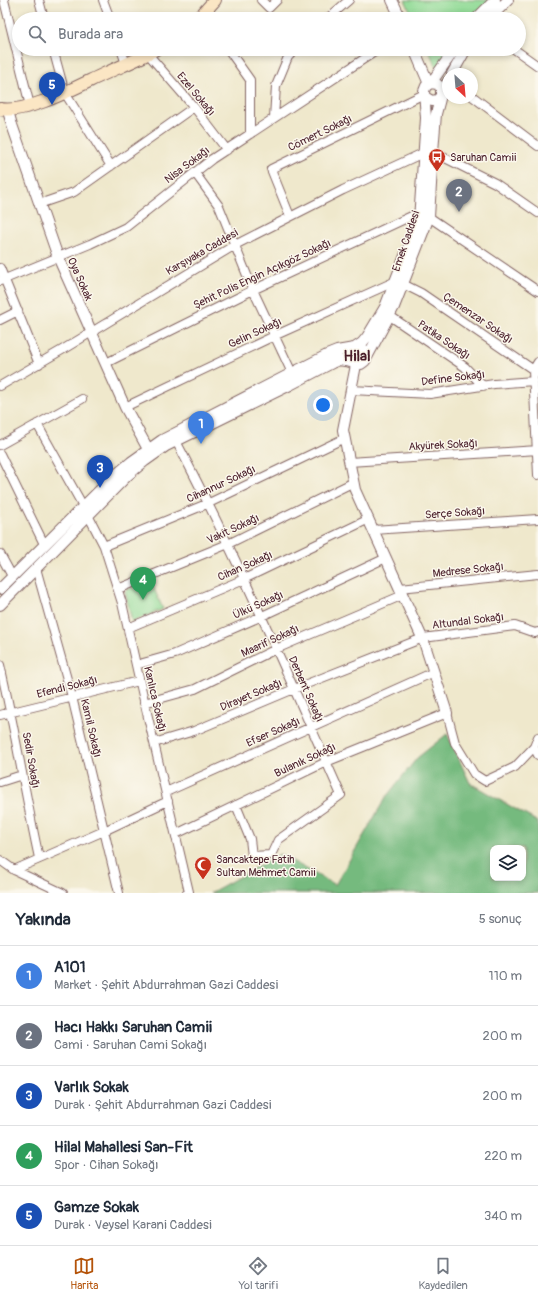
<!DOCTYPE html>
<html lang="tr">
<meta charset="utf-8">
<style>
:root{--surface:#fff;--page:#f6f6f7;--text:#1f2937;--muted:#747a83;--line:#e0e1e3;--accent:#b45309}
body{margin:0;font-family:Pangolin,sans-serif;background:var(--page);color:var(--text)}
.controls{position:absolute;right:12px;bottom:12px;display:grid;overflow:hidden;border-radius:8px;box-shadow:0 2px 6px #0003}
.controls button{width:36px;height:36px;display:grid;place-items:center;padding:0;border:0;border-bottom:1px solid var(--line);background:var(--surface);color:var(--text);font:20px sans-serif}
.compass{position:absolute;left:442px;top:68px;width:36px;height:36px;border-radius:50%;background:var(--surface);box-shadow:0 2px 6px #0003;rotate:154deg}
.you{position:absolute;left:323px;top:405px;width:14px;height:14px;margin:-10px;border:3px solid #fff;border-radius:50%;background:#1a73e8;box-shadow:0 0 0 6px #1a73e833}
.badge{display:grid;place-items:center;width:26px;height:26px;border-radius:50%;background:var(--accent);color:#fff;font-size:13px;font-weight:700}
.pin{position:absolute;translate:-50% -33px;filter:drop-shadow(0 1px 2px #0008)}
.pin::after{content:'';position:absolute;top:21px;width:14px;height:12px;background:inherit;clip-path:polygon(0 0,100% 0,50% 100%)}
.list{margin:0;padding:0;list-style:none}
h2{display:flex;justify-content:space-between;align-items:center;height:52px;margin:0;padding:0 16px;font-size:17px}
h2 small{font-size:13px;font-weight:400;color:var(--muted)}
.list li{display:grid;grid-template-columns:26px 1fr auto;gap:12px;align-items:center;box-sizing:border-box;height:60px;padding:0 16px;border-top:1px solid var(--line)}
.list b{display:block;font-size:15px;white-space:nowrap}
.list p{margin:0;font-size:13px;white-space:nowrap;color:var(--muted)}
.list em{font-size:13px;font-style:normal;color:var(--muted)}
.icon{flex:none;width:22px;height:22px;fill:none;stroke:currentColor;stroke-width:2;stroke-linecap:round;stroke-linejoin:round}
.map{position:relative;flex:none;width:538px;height:893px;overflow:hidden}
.search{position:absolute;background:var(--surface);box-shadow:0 2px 6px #0003;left:12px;right:12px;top:12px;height:44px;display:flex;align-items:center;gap:10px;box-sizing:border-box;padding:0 14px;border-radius:22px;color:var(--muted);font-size:15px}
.sheet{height:352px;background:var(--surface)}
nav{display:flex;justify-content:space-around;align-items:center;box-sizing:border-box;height:56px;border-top:1px solid var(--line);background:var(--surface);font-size:11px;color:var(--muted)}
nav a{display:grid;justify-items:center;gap:2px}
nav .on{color:var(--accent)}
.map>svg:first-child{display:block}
.green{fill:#90da95;stroke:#6d7c60}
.forest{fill:#74ba7e;stroke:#5f6c54;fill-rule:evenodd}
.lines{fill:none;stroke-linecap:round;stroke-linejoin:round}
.minor-casing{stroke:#846563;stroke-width:10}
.tertiary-casing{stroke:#846563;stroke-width:12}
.secondary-casing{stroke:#846563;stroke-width:14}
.minor{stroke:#fff;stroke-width:8}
.tertiary{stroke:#fff;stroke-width:10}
.secondary{stroke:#fbe6c4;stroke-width:12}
.labels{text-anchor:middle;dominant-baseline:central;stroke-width:3;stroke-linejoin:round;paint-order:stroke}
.street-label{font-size:11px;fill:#4a1f2b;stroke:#fbf7ec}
.poi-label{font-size:11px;fill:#4a1f2b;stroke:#fbf7ec;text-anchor:start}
.district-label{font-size:15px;font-weight:bold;fill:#4a1f2b;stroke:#fbf7ec}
</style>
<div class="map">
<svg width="538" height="893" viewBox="0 0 538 893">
<rect width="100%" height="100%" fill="#fbf7ec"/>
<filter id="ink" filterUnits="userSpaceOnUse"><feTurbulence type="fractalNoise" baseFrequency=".025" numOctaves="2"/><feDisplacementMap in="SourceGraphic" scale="8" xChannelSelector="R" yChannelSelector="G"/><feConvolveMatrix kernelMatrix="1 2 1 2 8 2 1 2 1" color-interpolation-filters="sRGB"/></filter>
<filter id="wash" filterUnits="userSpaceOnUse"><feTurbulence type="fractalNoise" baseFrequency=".012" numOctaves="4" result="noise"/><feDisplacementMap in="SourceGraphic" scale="16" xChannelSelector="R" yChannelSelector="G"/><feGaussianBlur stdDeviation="0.9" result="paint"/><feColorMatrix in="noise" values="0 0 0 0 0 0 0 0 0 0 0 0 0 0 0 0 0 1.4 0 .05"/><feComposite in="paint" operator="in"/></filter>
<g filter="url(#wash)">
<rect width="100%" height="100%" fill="#efe8cc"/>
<path class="green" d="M405 0H492L477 19H414Z
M428 49H454L438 70Z
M150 580 163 609 132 622 125 591Z"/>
<path class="forest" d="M447 734 470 783 538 822V893H210L280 854 335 885 386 797 417 758ZM493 848H523V878H493Z"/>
</g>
<g filter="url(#ink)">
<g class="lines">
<g class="minor-casing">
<path id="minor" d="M4 0 30 106
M39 0 44 19
M103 0 110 19
M261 0 269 8 277 0
M327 19 349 0
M53 49 65 93 111 166
M121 49 126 64
M228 49 250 80V134
M514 49 538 66
M148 54 194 107 227 150
M472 96 538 146
M274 118 276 86 288 57 296 49
M433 152 495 183 538 213
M195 173 219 206 253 290 292 373
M39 204 74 192 194 107
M290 216 271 169 424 94
M429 217 538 291
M0 268 39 364
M0 281 90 244 126 227 212 159 379 49
M403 284 421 293 538 373
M390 316 465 367 483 386
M0 320 18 311
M538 362 533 370 538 475
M106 363 253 290 420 212
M0 386 62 350 235 245 343 190 423 153
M351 390 430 394 494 384 534 381
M125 407 274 336 396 281
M37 424 83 506
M176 441C237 556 288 676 341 795L278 840 271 855 252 856 250 839 236 805
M0 445 82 399
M0 454 44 544
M349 462 538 450
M88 515 104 546 122 603 143 696 189 892 187 893
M373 530 538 519
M104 546 209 503 345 438
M0 554 12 576
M36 568 72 697 119 893
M400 588 538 574
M118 589 228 544 354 482
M128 628 244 579 369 519
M0 665C15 729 25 794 39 858
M136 665 175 654 262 616 386 558
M144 703 195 689 276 649 403 595
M0 715 139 681
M538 737 534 747 538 755
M154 743 194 731 294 689 423 638 515 626 535 633 538 632
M0 782 22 775
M166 792 434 672
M176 834 326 762 447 713 455 743 474 774 485 781 515 767 534 747
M0 860 14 870 63 893
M14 870 104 831 168 801"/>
</g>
<g class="tertiary-casing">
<path id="tertiary" d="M392 0 401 19
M476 19 495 0
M489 19 508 0
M414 49 429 84
M452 74 466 49
M431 83 455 49
M441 96 448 81
M8 111 12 125 58 257 125 407 148 449
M356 347 362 343 367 337 385 307 419 220 426 118 424 91 426 86 431 83 437 84 441 88V96L437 100 432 101 425 97
M366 359C368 350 362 346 354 348L349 354 350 360 354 364H361L365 361 394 307 429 217 433 152 436 114 440 99
M356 365 343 430 355 490 424 642 447 713
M0 589 112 478 131 462 162 440 327 355 337 351 354 348
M0 605 127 476 145 461 166 446 290 385 332 363 339 360 351 362"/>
</g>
<g class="secondary-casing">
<path id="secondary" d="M198 19 215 0
M0 109C28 114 78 86 104 74 121 66 140 59 156 49"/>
</g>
<use href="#minor" class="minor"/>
<use href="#tertiary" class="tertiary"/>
<use href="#secondary" class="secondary"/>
</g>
</g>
<defs>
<g id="bus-pin" transform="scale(0.9)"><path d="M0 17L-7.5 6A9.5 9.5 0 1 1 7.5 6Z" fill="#c8321e" stroke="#fbf7ec"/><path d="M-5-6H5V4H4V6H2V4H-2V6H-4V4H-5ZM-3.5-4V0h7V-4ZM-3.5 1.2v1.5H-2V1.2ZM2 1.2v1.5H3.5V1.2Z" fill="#fff"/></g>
<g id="mosque-pin" transform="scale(0.9)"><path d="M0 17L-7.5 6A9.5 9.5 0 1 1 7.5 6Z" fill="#c8321e" stroke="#fbf7ec"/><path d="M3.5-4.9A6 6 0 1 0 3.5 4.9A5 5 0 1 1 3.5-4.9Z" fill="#fff"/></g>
</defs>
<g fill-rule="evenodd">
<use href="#bus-pin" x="437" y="157"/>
<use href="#mosque-pin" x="203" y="865"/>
</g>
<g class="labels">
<g class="street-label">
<text transform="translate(196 94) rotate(50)">Ezel Sokağı</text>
<text transform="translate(320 133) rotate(-26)">Cömert Sokağı</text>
<text transform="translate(187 165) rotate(-37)">Nisa Sokağı</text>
<text transform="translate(406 241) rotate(-71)">Emek Caddesi</text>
<text transform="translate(202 252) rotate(-30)">Karşıyaka Caddesi</text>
<text transform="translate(262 274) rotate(-25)">Şehit Polis Engin Açıkgöz Sokağı</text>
<text transform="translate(80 279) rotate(66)">Oya Sokak</text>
<text transform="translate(478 318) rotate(34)">Çemenzar Sokağı</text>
<text transform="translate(255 333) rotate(-25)">Gelin Sokağı</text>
<text transform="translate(444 340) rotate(34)">Patika Sokağı</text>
<text transform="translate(453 378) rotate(-7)">Define Sokağı</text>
<text transform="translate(443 445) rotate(-3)">Akyürek Sokağı</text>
<text transform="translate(221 484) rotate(-25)">Cihannur Sokağı</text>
<text transform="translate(455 513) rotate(-4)">Serçe Sokağı</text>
<text transform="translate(233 529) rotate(-25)">Vakit Sokağı</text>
<text transform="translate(245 566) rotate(-24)">Cihan Sokağı</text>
<text transform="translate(468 570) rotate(-6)">Medrese Sokağı</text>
<text transform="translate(258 605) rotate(-24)">Ülkü Sokağı</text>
<text transform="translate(468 621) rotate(-7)">Altundal Sokağı</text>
<text transform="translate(270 641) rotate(-25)">Maarif Sokağı</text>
<text transform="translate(67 687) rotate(-14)">Efendi Sokağı</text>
<text transform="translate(306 689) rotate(66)">Derbent Sokağı</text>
<text transform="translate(251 695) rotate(-23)">Dirayet Sokağı</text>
<text transform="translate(155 699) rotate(77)">Kanlıca Sokağı</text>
<text transform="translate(91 728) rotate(77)">Kamil Sokağı</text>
<text transform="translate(273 732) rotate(-24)">Efser Sokağı</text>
<text transform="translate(31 760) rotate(80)">Sedir Sokağı</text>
<text transform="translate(305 760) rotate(-25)">Bulanık Sokağı</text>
</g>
<g class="poi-label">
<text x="450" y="157">Saruhan Camii</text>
<text x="216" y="859">Sancaktepe Fatih<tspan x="216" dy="13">Sultan Mehmet Camii</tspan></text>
</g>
<g class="district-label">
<text x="357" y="356">Hilal</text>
</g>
</g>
</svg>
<div class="controls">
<button><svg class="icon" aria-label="layers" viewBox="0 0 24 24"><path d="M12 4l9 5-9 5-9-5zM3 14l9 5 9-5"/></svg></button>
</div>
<svg class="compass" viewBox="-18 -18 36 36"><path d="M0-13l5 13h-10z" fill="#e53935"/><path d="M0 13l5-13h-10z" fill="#747a83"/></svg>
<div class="you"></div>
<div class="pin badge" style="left:201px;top:444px;background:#3f7fe0">1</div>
<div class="pin badge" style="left:459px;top:212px;background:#6b7280">2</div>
<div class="pin badge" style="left:100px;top:488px;background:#1a4fb4">3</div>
<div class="pin badge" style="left:143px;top:600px;background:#2e9e5b">4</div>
<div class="pin badge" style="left:52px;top:105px;background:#1a4fb4">5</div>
<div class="search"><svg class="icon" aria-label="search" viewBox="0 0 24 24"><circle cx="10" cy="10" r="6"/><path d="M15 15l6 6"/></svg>Burada ara</div>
</div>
<section class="sheet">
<h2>Yakında<small>5 sonuç</small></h2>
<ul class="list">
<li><span class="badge" style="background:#3f7fe0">1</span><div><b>A101</b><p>Market · Şehit Abdurrahman Gazi Caddesi</p></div><em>110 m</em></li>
<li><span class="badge" style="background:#6b7280">2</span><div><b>Hacı Hakkı Saruhan Camii</b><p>Cami · Saruhan Cami Sokağı</p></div><em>200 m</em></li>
<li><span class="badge" style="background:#1a4fb4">3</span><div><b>Varlık Sokak</b><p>Durak · Şehit Abdurrahman Gazi Caddesi</p></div><em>200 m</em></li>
<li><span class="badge" style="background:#2e9e5b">4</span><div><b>Hilal Mahallesi San-Fit</b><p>Spor · Cihan Sokağı</p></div><em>220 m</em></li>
<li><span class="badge" style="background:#1a4fb4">5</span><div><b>Gamze Sokak</b><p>Durak · Veysel Karani Caddesi</p></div><em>340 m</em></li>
</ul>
</section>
<nav>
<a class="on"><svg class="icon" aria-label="map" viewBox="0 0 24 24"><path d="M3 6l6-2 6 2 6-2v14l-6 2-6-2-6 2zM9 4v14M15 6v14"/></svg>Harita</a>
<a><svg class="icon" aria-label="directions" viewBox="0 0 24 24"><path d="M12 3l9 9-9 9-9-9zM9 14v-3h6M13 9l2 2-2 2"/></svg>Yol tarifi</a>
<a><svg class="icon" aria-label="saved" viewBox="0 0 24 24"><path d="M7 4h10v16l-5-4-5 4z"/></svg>Kaydedilen</a>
</nav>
